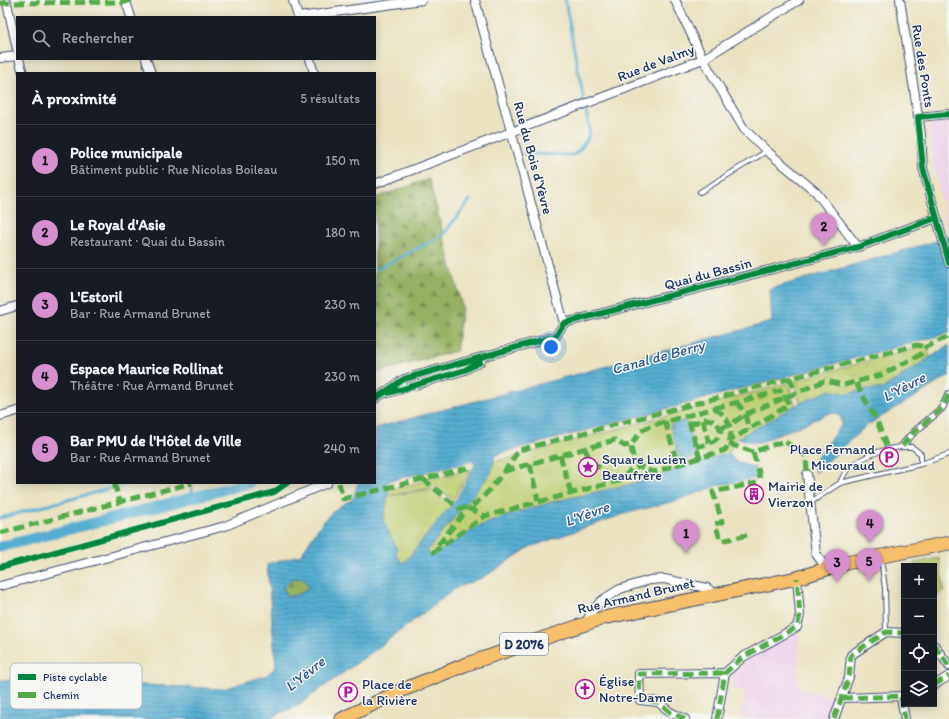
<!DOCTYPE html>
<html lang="fr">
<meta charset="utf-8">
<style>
:root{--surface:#171b24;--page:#20242c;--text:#f1f3f6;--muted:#9ea1a6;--line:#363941;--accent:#d690ce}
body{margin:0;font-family:Itim,sans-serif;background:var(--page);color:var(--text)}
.controls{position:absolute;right:12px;bottom:12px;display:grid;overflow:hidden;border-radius:0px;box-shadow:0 2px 10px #0003}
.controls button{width:36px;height:36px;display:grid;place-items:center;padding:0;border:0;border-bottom:1px solid var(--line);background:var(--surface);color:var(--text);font:20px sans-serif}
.you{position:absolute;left:551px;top:347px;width:14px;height:14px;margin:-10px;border:3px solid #fff;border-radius:50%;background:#1a73e8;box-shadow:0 0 0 6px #1a73e833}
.badge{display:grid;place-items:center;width:26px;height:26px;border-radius:50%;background:var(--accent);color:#111;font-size:13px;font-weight:700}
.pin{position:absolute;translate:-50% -33px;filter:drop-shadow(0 1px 2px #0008)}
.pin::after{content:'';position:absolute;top:21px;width:14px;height:12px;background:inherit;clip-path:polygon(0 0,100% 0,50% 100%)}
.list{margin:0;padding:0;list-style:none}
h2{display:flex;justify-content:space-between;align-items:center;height:52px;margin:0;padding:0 16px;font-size:17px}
h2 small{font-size:13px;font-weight:400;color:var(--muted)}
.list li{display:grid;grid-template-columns:26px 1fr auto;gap:12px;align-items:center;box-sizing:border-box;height:72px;padding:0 16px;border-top:1px solid var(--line)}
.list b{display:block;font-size:15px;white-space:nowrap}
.list p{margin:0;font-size:13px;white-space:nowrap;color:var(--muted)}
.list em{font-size:13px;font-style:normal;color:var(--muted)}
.icon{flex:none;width:22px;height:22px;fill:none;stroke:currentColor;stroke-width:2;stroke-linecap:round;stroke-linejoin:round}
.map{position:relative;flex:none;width:949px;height:719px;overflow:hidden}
.search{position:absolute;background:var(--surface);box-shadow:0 2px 10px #0003;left:16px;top:16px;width:360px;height:44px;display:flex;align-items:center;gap:10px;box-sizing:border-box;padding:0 14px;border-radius:0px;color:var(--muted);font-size:15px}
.panel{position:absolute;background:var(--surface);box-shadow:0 2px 10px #0003;left:16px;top:72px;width:360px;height:412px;border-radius:0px}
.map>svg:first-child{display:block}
.built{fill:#ecd1ea}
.grass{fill:url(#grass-tufts);stroke:#6c7e67}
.forest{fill:url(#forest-firs);stroke:#587060}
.park{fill:#bece70;stroke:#6c7e67}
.water{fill:url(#water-rules);stroke:#386e98;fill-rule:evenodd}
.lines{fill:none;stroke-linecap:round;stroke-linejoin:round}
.stream{stroke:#55aed2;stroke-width:3}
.canal{stroke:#55aed2;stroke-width:11}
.service-casing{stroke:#3a4a6d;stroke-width:6}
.pedestrian-casing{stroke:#3a4a6d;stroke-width:8}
.minor-casing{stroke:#3a4a6d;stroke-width:10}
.primary-casing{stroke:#3a4a6d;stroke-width:15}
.service{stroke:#fff;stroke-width:4}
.pedestrian{stroke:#fff;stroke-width:6}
.minor{stroke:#fff;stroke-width:8}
.primary{stroke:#f7c06c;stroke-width:13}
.quiet{stroke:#52ab49;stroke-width:5;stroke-dasharray:10 5;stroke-linecap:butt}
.cycleway-casing{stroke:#f6f6f2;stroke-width:8}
.cycleway{stroke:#00873e;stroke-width:6}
.labels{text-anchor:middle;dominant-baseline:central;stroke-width:3;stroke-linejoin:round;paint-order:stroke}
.shield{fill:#f6f6f2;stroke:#5d6b8a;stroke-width:1}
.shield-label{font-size:13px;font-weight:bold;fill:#1b2f5e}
.street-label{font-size:14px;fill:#1b2f5e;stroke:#f6f6f2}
.poi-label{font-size:14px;fill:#1b2f5e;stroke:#f6f6f2;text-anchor:start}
.water-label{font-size:15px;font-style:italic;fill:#2f5b87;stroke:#f6f6f2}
.key{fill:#f6f6f2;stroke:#b4bac6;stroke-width:1}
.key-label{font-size:11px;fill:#1b2f5e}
</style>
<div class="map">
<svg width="949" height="719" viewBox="0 0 949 719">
<defs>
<pattern id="grass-tufts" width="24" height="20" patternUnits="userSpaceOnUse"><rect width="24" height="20" fill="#bece70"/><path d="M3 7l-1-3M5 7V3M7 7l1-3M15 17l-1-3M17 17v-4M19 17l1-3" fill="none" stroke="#a3b163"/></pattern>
<pattern id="forest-firs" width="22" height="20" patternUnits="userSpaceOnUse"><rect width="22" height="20" fill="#96b162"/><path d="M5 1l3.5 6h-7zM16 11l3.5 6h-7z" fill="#7a9054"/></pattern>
<pattern id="water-rules" width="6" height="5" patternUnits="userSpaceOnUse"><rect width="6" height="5" fill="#55aed2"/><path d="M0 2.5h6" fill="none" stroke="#468eae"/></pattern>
</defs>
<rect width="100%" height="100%" fill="#f6f6f2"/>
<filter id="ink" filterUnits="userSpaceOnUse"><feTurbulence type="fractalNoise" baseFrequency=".025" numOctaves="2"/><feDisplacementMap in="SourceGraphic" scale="8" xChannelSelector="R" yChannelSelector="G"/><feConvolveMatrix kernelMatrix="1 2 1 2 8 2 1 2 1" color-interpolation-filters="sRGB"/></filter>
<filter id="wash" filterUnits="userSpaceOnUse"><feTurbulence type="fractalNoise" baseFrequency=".012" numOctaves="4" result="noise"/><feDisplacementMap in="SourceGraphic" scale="16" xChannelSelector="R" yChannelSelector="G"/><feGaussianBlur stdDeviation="0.9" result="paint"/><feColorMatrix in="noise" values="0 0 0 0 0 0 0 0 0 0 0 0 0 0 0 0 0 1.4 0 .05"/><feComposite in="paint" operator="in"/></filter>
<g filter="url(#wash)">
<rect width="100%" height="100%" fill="#eae2c1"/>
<path class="built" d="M949 123V235L948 237 945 214 933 162 928 128 933 124Z
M799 631 798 687 835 699 828 719H742L741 714 746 691 729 689 735 671 743 665V661Z"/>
<path class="grass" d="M927 345 930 357 882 389H867L848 394 830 390 800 403 794 381Z
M471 469 453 500 436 487 388 496V490Z"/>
<path class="forest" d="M429 179 462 307 456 351 375 373V198Z
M292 577 305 579 309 587 300 594 288 597 283 588Z"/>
<path class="park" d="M788 383 796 405 738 438 728 453 631 484 552 502 512 514 477 527 432 556 427 551 491 473 494 462Z
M431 489 452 505 403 564 396 555 383 521 388 496Z
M939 558 944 591 934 597V566H916L915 563Z"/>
<path class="water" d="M949 235V333L495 455 491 473 427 551 432 556 477 527 512 514 552 502 631 484 728 453 736 462 755 468 757 478 719 485 675 501 624 514 530 547 484 577 456 588 375 650 297 706 268 719H0V680H50L223 689 267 675 276 667 267 564 301 555C314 534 328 509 352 500L358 483H375V428L772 322 770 289 943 239ZM473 461 475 465 457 498 403 564 396 555 397 549 383 521 388 496V481ZM292 578 305 579 309 588 300 594 288 597 283 588Z
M949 345V376L866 426 815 473 813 462 842 424 841 418 836 413H830L761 442H751L738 438 796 405 830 390 848 394 867 389H882Z
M686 420 696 457 680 462 670 425Z"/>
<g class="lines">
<path class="stream" d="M524 154 574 155C591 139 592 134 586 112L565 0
M375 270 442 236 470 200
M191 485 194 497
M0 518 131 483"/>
<path class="canal" d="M0 547 249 483"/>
</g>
</g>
<g filter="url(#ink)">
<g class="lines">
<g class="service-casing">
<path id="service" d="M700 192 767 151
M840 483C842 479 844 473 848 469 865 454 889 446 912 447L921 454V464
M811 502 840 483 921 464 949 454
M881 559 885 588 886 632"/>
</g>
<g class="pedestrian-casing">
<path id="pedestrian" d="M902 446 912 434 942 408 949 394"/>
</g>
<g class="minor-casing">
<path id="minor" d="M293 0 298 17
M475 0 564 323
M675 0 703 59 744 129 767 151 816 192 858 247
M900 0 921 134 923 168 949 263
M126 2 131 17
M7 3 17 49
M299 17 422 0
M0 58 17 56
M19 59 23 73
M146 59 151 73
M310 59 314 73
M918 117 949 114
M375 184 703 59 799 0
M0 311 17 306
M388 393 465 370 481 361
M375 399 404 379 556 336 564 323 858 247 936 218
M0 416 17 411
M807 474 816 554 827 569
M0 586 225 526 327 483
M585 624 593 610 601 601 620 589 650 580 664 579 707 588 716 595
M934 645 949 666
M934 685 949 676
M901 697 905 719
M842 698 904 696
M685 719 670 712 658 702 640 700 639 674 725 673
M717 719 725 673 743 657 797 627 800 615 797 578
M834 719 849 677 851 655 886 632 904 633"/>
</g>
<g class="primary-casing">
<path id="primary" d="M342 719 400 691 467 664 603 618 797 578 846 563 949 543"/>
</g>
<use href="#service" class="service"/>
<use href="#pedestrian" class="pedestrian"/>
<use href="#minor" class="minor"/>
<use href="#primary" class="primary"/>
<path class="quiet" d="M0 3 126 2 130 0
M790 378 795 394
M856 383 877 421 887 448
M736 402C743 408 748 420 748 430
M715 408C731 419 736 433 725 450L654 472C638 468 632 461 631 445L641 431 650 426Z
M715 408 783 390 789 405 731 440
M703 420 709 443
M665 421 678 466
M689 421 700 459
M690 424 706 419 716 421 721 431C718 443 707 444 696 447
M720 428 730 425 744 415 824 381 844 385 881 375 920 355 926 347 949 336
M729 444 753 452 784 441 806 456 807 474
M902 446 912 434 942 408 949 394
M585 449 591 462 603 470 609 483
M753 452 756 463
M560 455 571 493
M530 464 538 501
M758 468 760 479
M505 471 615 440 624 446 631 445
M423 479 460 509C465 508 471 507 475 504 489 494 509 465 519 450L917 345 926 347
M114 483 120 502
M339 483 343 499 471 467
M468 508 485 516
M0 533 192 483
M747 535 721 541 715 524 722 522 713 492 757 483
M438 545 468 508
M432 553 485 516 622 480 631 469 639 466
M934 645 949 666
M934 685 949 676
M901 697 905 719
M842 698 904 696
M685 719 670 712 658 702 640 700 639 674 725 673
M717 719 725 673 743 657 797 627 800 615 797 578
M834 719 849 677 851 655 886 632 904 633"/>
<g class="cycleway-casing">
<path id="cycleway" d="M949 114 918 117 923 168 949 263
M389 393 465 370 480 362
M375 399 404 379 556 336 564 323 858 247 936 218
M0 567 274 492 287 483"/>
</g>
<use href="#cycleway" class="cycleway"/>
</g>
</g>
<defs>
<g id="parking-ring" transform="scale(1)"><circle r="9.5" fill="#f6f6f2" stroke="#b5179e" stroke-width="1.5"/><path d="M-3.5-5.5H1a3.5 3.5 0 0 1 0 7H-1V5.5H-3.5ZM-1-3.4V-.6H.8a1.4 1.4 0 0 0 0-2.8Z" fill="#b5179e"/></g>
<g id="sight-ring" transform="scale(1)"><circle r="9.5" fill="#f6f6f2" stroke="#b5179e" stroke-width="1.5"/><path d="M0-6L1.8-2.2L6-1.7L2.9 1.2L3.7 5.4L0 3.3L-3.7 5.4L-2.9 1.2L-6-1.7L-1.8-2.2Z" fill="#b5179e"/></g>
<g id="building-ring" transform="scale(1)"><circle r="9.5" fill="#f6f6f2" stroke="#b5179e" stroke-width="1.5"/><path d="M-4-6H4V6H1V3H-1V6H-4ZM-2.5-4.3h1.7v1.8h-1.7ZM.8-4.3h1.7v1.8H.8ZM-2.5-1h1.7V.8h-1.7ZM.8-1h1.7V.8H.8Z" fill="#b5179e"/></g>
<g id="church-ring" transform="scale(1)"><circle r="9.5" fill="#f6f6f2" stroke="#b5179e" stroke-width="1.5"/><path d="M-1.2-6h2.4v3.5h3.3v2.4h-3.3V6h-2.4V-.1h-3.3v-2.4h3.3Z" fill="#b5179e"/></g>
</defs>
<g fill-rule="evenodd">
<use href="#parking-ring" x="889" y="457"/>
<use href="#sight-ring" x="588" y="467"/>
<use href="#building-ring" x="754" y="494"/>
<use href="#church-ring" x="585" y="689"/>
<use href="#parking-ring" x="348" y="692"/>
</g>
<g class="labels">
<rect class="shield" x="500" y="633" width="48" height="22" rx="3"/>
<g class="shield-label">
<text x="524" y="644">D 2076</text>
</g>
<g class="street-label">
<text transform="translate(656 63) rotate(-21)">Rue de Valmy</text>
<text transform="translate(923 66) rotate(81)">Rue des Ponts</text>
<text transform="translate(533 158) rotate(75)">Rue du Bois d'Yèvre</text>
<text transform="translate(708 274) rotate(-15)">Quai du Bassin</text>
<text transform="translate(636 596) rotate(-13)">Rue Armand Brunet</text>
</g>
<g class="poi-label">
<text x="875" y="449" text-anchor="end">Place Fernand<tspan x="875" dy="16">Micouraud</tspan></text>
<text x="602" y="459">Square Lucien<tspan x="602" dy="16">Beaufrère</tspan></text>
<text x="768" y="486">Mairie de<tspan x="768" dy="16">Vierzon</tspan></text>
<text x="599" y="681">Église<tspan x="599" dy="16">Notre-Dame</tspan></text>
<text x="362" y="684">Place de<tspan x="362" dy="16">la Rivière</tspan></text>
</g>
<g class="water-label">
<text transform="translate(658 357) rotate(-15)">Canal de Berry</text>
<text transform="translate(904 387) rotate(-28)">L'Yèvre</text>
<text transform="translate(587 514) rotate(-20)">L'Yèvre</text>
<text transform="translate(305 674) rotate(-39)">L'Yèvre</text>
</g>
</g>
<rect x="10" y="663" width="132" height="46" rx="6" class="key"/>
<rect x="18" y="674" width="18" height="6" fill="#00873e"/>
<rect x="18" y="692" width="18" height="6" fill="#52ab49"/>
<g class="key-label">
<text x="43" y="681">Piste cyclable</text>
<text x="43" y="699">Chemin</text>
</g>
</svg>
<div class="controls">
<button>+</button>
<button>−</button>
<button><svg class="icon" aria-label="locate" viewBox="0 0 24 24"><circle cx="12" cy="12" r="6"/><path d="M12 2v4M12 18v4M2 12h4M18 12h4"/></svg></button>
<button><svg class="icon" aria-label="layers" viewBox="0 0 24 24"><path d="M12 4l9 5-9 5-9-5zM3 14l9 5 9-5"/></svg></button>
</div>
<div class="you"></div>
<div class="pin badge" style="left:686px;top:553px">1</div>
<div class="pin badge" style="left:824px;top:246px">2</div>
<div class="pin badge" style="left:837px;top:582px">3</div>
<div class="pin badge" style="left:870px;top:543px">4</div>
<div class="pin badge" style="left:869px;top:581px">5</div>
<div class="search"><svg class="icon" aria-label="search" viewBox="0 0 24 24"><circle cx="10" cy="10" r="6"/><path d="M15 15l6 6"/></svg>Rechercher</div>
<section class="panel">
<h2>À proximité<small>5 résultats</small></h2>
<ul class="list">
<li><span class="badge">1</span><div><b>Police municipale</b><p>Bâtiment public · Rue Nicolas Boileau</p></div><em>150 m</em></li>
<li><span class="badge">2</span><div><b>Le Royal d'Asie</b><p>Restaurant · Quai du Bassin</p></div><em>180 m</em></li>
<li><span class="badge">3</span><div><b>L'Estoril</b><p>Bar · Rue Armand Brunet</p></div><em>230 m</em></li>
<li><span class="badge">4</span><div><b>Espace Maurice Rollinat</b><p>Théâtre · Rue Armand Brunet</p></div><em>230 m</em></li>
<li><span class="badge">5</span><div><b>Bar PMU de l'Hôtel de Ville</b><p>Bar · Rue Armand Brunet</p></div><em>240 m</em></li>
</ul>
</section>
</div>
